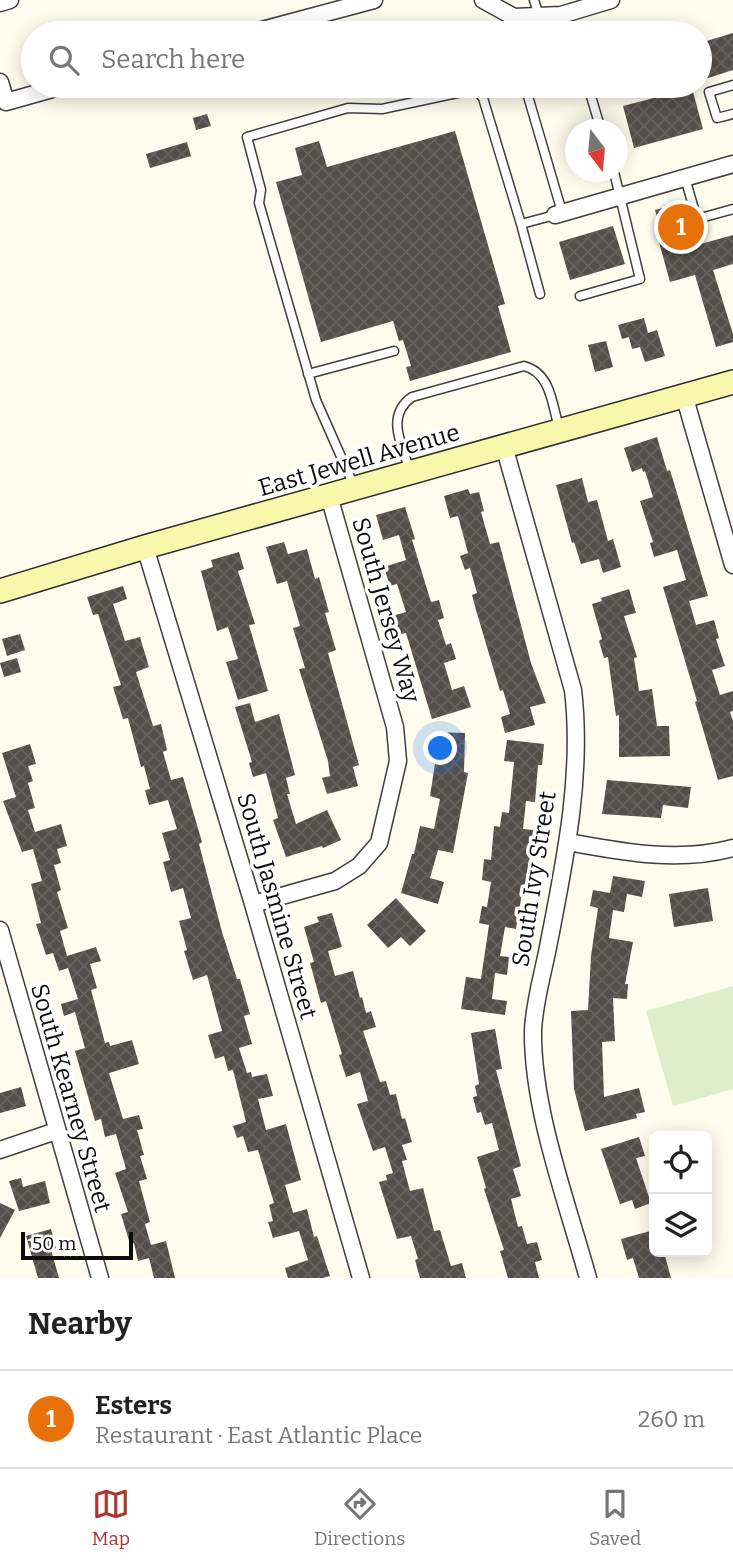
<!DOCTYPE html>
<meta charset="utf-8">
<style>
:root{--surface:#fff;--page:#f2f2f2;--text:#222;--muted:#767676;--line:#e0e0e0;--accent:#b1352f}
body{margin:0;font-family:Bitter,serif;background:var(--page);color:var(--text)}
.controls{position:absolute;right:21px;bottom:21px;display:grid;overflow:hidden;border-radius:10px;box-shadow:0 4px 18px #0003}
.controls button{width:63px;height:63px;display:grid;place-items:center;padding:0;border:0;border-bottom:2px solid var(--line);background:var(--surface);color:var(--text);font:35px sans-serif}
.compass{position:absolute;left:565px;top:119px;width:63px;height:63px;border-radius:50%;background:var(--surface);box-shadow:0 4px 18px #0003;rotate:164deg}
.scale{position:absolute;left:21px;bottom:18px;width:112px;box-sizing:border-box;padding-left:7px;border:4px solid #0c0c0c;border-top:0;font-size:19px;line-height:24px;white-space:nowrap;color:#0c0c0c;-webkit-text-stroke:5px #fff;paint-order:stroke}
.you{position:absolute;left:441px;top:749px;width:24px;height:24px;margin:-18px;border:5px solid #fff;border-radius:50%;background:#1a73e8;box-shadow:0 0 0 10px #1a73e833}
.badge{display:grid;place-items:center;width:46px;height:46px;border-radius:50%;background:var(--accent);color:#fff;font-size:23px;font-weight:700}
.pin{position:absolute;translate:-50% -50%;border:4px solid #fff;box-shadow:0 2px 7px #0006}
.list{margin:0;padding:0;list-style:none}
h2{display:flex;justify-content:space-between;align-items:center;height:91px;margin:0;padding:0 28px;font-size:30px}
h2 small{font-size:23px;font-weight:400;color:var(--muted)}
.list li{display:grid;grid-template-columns:46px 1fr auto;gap:21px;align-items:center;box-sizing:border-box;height:98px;padding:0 28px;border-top:2px solid var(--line)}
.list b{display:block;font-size:26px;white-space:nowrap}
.list p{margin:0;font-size:23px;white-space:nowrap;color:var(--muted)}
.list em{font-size:23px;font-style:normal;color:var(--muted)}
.icon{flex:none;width:38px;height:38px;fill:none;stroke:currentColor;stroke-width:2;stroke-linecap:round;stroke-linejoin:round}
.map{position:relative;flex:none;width:733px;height:1278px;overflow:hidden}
.search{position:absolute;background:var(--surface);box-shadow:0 4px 18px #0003;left:21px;right:21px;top:21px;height:77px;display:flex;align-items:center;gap:18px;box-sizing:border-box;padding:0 24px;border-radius:38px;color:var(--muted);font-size:26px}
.sheet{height:189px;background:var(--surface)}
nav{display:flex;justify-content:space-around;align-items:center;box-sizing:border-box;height:98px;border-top:2px solid var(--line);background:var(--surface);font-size:19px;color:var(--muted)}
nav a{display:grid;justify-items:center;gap:4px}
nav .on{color:var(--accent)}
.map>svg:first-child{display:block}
.pitch{fill:#deedca}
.building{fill:url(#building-cross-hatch)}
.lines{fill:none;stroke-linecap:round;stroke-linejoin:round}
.lane-casing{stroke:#3f3f3f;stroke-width:11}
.street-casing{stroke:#3f3f3f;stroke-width:19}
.secondary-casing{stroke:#2e2e2e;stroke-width:26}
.lane{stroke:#fff;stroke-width:8}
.street{stroke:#fff;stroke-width:16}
.secondary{stroke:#f9f7ac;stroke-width:23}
.labels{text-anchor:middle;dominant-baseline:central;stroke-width:7;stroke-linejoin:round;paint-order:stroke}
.street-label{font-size:24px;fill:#0c0c0c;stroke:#fff}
</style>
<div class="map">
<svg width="733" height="1278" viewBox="0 0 733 1278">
<defs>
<pattern id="building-cross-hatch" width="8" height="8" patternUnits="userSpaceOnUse" patternTransform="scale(1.75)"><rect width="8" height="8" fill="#544e49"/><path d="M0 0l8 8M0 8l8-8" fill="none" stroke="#68635f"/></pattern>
</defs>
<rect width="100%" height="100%" fill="#fefcec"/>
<path class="pitch" d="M733 986V1089L673 1106 646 1011Z"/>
<path class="building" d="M733 33V70L705 79 700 60V43Z
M692 88 703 129 634 148 623 106Z
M207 114 211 126 196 130 193 118Z
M455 131 505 304 498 306 511 352 410 381 406 367 411 366 403 340 399 341 393 321 321 342 276 182 302 175 295 148 319 141 327 167Z
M187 142 191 156 150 168 146 154Z
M670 206 673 218 681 216 690 247 733 235V264L713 270 733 334V342L716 347 695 275 670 282 654 224 659 223 655 210Z
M613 226 625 264 570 280 559 242Z
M644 318 648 333 657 330 665 356 645 362 640 347 632 349 629 337 622 339 618 325Z
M606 341 613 367 595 372 588 345Z
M657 437 667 471 670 470 708 596 689 601 696 625 714 620 719 638 716 639 725 666 712 670 720 695 733 691V711L730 712 733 721V776L718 780 695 702 697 701 663 587 686 580 677 550 654 557 650 543 653 542 640 501 653 497 645 471 643 472 642 468 632 472 624 448Z
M582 478 588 502 597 500 608 541 613 539 621 567 603 573 599 559 581 564 574 542 572 543 556 485Z
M468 489 470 494 479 492 484 511 481 512 490 544 499 542 531 663 546 703 530 707 535 725 505 733 501 717 510 714 503 690 500 691 476 610 472 595 477 593 470 568 465 570 460 556 468 553 458 516 450 518 444 496Z
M405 507 415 539 412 540 431 602 439 600 444 618 438 620 446 645 451 643 456 659 444 663 452 690 464 686 471 707 432 719 406 633 397 635 392 616 406 612 397 584 390 586 384 567 406 560 399 535 383 540 376 515Z
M284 542 288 554 307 549 315 579 319 577 329 612 325 613 336 650 328 653 359 765 353 767 358 786 327 794 322 778 330 776 328 761 299 669 305 668 293 628 300 626 287 581 277 584 266 547Z
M239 552 244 569 238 571 255 624 249 625 268 691 238 700 226 662 238 659 228 627 217 631 201 571 213 567 211 560Z
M123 586 127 599 113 604 125 641 140 637 149 667 136 672 153 726 161 724 167 750 163 752 171 780 183 777 202 842 199 844 222 932 237 979H240L250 1014 244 1016 252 1044 239 1048 247 1073 251 1072 252 1077 267 1074 273 1096 258 1099 266 1130 286 1124 301 1180 285 1185 293 1213 307 1209 314 1237 317 1236 330 1276 323 1278H288L285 1268 308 1260 299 1231 273 1238 268 1222 273 1221 269 1205 274 1203 258 1150 248 1152 243 1136 237 1138 233 1126 246 1122 233 1070 228 1071 224 1056 215 1059 208 1035 222 1031 207 975 193 980 184 951 187 950 179 921 191 918 183 888 171 892 163 862 170 860 162 833 177 829 168 800 149 805 145 790 150 789 144 766 141 767 128 718 123 719 113 687 121 685 98 614 93 615 87 597Z
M629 589 636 613 624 616 637 657 634 658 639 691 652 689 657 726H669L670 756 619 757V715L616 716 608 657 604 658 599 641 602 639 592 604 602 601 601 598Z
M20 634 25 650 7 656 2 639Z
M17 658 21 672 4 677 0 663Z
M250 703 255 722 279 714 295 775 286 778 290 794H287L296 824 327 810 341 840 323 848 322 846 286 857 273 820 278 818 266 773 253 777 249 763 252 762 235 707Z
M434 732 465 733 464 772 468 773 453 853 438 850 430 878 444 882 438 904 401 893 412 854H414L420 826 434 829 440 799 430 796 435 764H433Z
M507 740 544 744 542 765H538L535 802 526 801 523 829 533 830 526 894 522 893 516 929 505 927 500 956 509 957 507 975 495 973 492 999 507 1001 505 1015 461 1009 466 977 481 979 489 925 479 923 482 906 487 907 491 882 482 880 484 859 491 860 494 826 500 827 502 812 509 813 514 762 504 761Z
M30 744 36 764 28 766 33 781 28 783 35 808 28 810 35 832 61 824 67 846 57 849 61 863 54 865 61 890 57 892 68 928 60 931 67 956 96 947 101 961 90 964 97 988 91 990 105 1043 109 1042 110 1046 132 1040 139 1064 109 1073 123 1119 139 1115 143 1129 137 1130 144 1155 140 1156 147 1179 139 1181 150 1222 145 1224 151 1245 166 1241 175 1278H154L149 1258 138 1261 134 1243 130 1244 121 1214 128 1212 115 1173 126 1169 116 1134 105 1137 101 1119 95 1121 75 1051 85 1048 75 1012 64 1016 61 1004 78 999 68 968 59 971 53 953 46 955 36 924 41 923 31 884 42 881 33 849 22 852 3 801 16 797 2 753Z
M607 780 691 787 688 808 663 805 661 818 602 814Z
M613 876 645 881 642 897 627 894 624 912 613 910 609 938 633 942 625 984H628L627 999 613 998 615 1041 602 1042 604 1097 639 1088 645 1112 636 1114 637 1118 585 1131 574 1089 571 1011 588 1010 591 956 598 908 590 906 593 890 610 893Z
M708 888 713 921 674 927 669 894Z
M396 898 426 931 410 946 401 937 388 948 367 925Z
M332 913 342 947 328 951 335 976 353 971 360 998 362 997 366 1013 371 1011 376 1027 363 1031 380 1082 386 1081 390 1095 396 1094 402 1119 405 1118 412 1142 402 1145 407 1160 402 1161 410 1191 423 1188 434 1231 440 1230 451 1266 462 1263 466 1278H420L415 1260 418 1259 411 1236 397 1239 379 1182 387 1180 386 1175 393 1173 385 1147 373 1151 357 1104 368 1101 360 1072 346 1077 339 1055 342 1054 326 1001 321 1003 310 963 314 962 304 927 319 922 317 917Z
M495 1029 502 1069 496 1070 521 1166 513 1169 521 1196 511 1199 518 1227 522 1226 527 1244 537 1242 542 1260 535 1262 539 1278H508L500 1251 504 1250 484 1189 486 1188 477 1157 499 1150 492 1123 485 1125 481 1112 477 1113 473 1097 477 1096 475 1086 479 1084 471 1033Z
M21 1087 26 1106 0 1113V1093Z
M639 1137 645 1156 636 1158 651 1203 635 1209 632 1200 620 1204 601 1149Z
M21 1178 23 1187 45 1181 50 1203 19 1211 9 1181Z
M0 1203 15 1210 0 1238Z
M51 1229 56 1248 51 1250 59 1278H38L26 1236Z
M654 1230V1252H664L671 1278H639L633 1258 627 1260 621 1239Z"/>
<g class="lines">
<g class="lane-casing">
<path id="lane" d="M534 0 539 16
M514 33V17
M733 85 709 92 717 118 733 114
M525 86 562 212
M588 86 601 130
M685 178 697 219 733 209
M540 294 521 224 555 215
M580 296 640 279 614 172
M308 374 394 351
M410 471C402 445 385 416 412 397L524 366C551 373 552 404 559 428
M354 486 316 400 259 203 261 190 247 137 348 108 382 109 476 89 483 98 521 224"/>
</g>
<g class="street-casing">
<path id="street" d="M483 0 514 17 561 15 611 0
M0 3 10 0
M251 33 374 0
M0 82 6 102 63 86
M555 215 733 164
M684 395 733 565
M504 446 573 690C583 774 565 860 549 942 544 970 534 1002 533 1031 532 1109 567 1202 588 1278
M145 547 253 904 361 1278
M568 842C623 852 678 863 733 848
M253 904 335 881 359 866 379 843 398 761 395 727 329 496
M0 930 100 1278
M0 1150 56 1131"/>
</g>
<g class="secondary-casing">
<path id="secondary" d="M0 591 145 547 733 382"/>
</g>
<use href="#lane" class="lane"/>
<use href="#street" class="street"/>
<use href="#secondary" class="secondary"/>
</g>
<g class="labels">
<g class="street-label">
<text transform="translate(359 460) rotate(-16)">East Jewell Avenue</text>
<text transform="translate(386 610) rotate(74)">South Jersey Way</text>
<text transform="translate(534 879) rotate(-81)">South Ivy Street</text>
<text transform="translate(277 906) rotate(74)">South Jasmine Street</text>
<text transform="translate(71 1098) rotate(74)">South Kearney Street</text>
</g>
</g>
</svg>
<div class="controls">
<button><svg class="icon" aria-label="locate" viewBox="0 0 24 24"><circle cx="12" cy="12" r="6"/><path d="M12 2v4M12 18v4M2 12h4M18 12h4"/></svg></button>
<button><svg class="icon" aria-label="layers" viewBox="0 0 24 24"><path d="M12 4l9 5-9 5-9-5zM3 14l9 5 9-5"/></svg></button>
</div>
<svg class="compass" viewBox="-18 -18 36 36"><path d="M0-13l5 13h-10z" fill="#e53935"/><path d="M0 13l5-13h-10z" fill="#767676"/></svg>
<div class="scale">50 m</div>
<div class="you"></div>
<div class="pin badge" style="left:681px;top:227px;background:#e8710a">1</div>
<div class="search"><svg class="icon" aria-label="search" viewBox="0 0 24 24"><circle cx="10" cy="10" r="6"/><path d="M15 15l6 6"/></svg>Search here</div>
</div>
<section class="sheet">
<h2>Nearby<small></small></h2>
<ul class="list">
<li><span class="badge" style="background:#e8710a">1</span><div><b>Esters</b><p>Restaurant · East Atlantic Place</p></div><em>260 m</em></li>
</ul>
</section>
<nav>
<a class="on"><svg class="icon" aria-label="map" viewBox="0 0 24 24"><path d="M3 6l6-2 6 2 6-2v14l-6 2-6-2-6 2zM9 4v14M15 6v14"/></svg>Map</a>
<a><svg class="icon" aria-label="directions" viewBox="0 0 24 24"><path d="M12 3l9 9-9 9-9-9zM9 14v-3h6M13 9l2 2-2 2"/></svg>Directions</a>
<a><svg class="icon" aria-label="saved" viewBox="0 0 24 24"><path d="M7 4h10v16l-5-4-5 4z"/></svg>Saved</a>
</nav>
